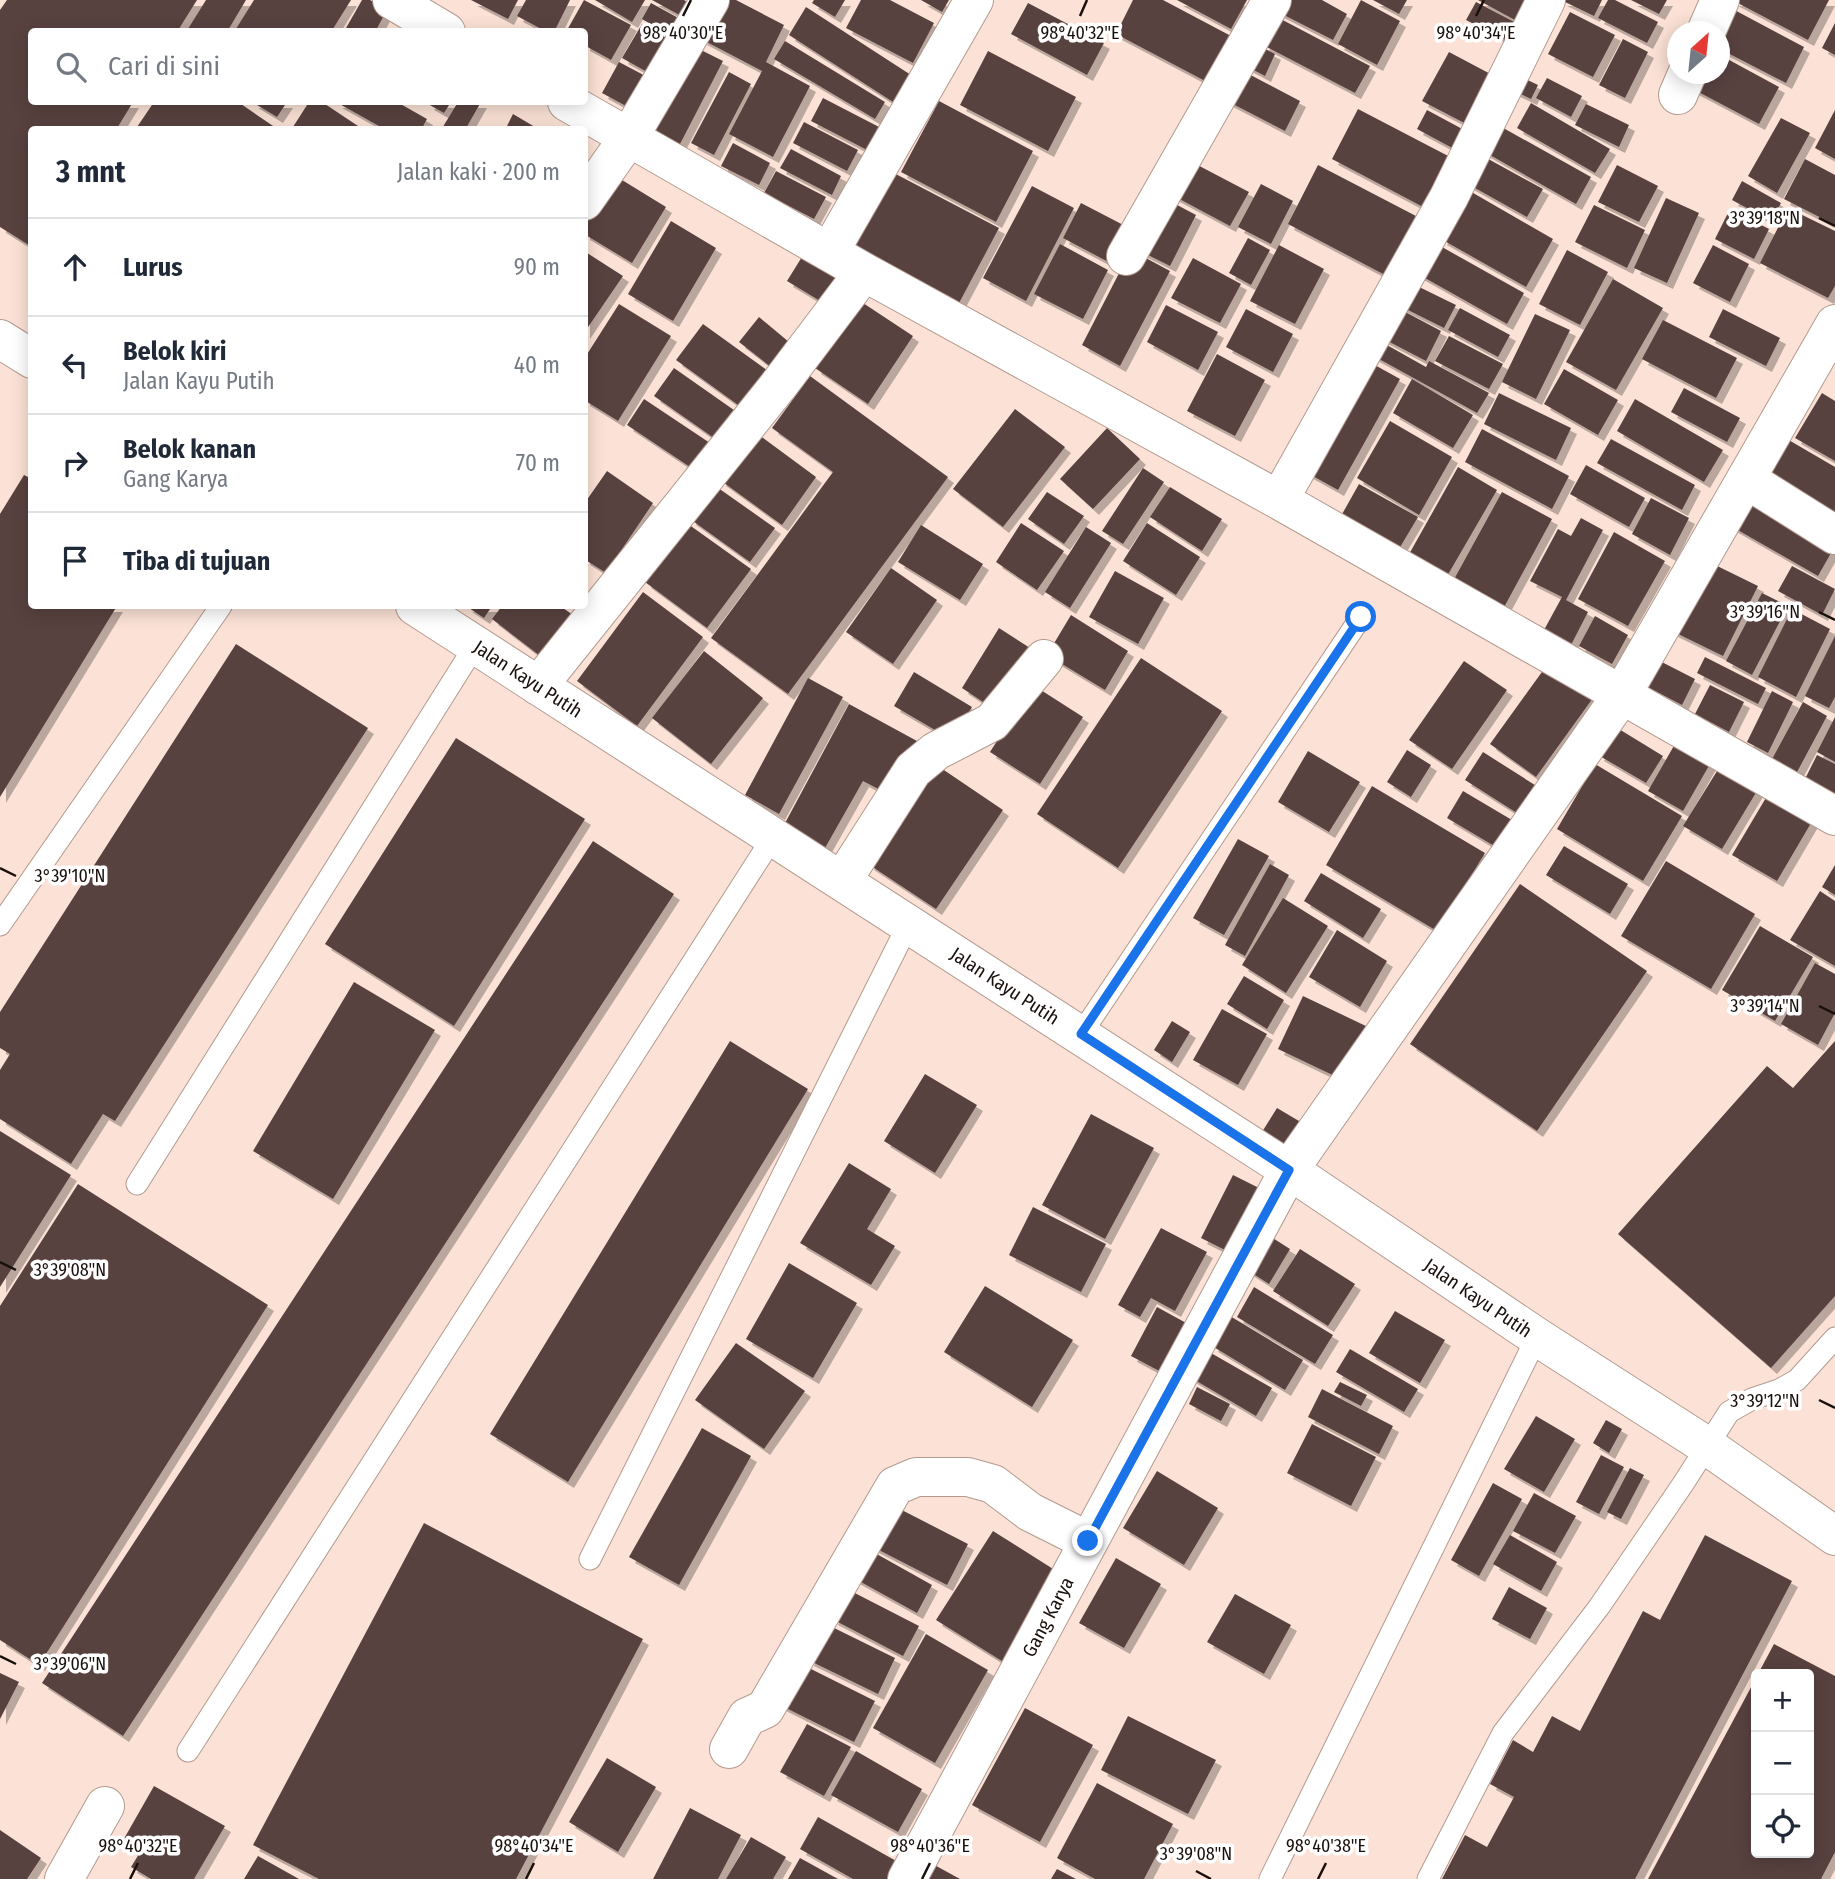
<!DOCTYPE html>
<html lang="id">
<meta charset="utf-8">
<style>
:root{--surface:#fff;--page:#f6f6f7;--text:#1f2937;--muted:#747a83;--line:#e0e1e3}
body{margin:0;font-family:"Fira Sans Condensed",sans-serif;background:var(--page);color:var(--text)}
.controls{position:absolute;right:21px;bottom:21px;display:grid;overflow:hidden;border-radius:7px;box-shadow:0 4px 18px #0003}
.controls button{width:63px;height:63px;display:grid;place-items:center;padding:0;border:0;border-bottom:2px solid var(--line);background:var(--surface);color:var(--text);font:35px sans-serif}
.compass{position:absolute;left:1667px;top:21px;width:63px;height:63px;border-radius:50%;background:var(--surface);box-shadow:0 4px 18px #0003;rotate:27deg}
.stop{position:absolute;width:21px;height:21px;margin:-16px;border:5px solid #1a73e8;border-radius:50%;background:#fff}
.stop.end{background:#1a73e8;border-color:#fff;box-shadow:0 2px 7px #0008}
.list{margin:0;padding:0;list-style:none}
h2{display:flex;justify-content:space-between;align-items:center;height:91px;margin:0;padding:0 28px;font-size:30px}
h2 small{font-size:23px;font-weight:400;color:var(--muted)}
.list li{display:grid;grid-template-columns:46px 1fr auto;gap:21px;align-items:center;box-sizing:border-box;height:98px;padding:0 28px;border-top:2px solid var(--line)}
.list b{display:block;font-size:26px;white-space:nowrap}
.list p{margin:0;font-size:23px;white-space:nowrap;color:var(--muted)}
.list em{font-size:23px;font-style:normal;color:var(--muted)}
.icon{flex:none;width:38px;height:38px;fill:none;stroke:currentColor;stroke-width:2;stroke-linecap:round;stroke-linejoin:round}
.map{position:relative;flex:none;width:1835px;height:1879px;overflow:hidden}
.search{position:absolute;background:var(--surface);box-shadow:0 4px 18px #0003;left:28px;top:28px;width:560px;height:77px;display:flex;align-items:center;gap:18px;box-sizing:border-box;padding:0 24px;border-radius:7px;color:var(--muted);font-size:26px}
.panel{position:absolute;background:var(--surface);box-shadow:0 4px 18px #0003;left:28px;top:126px;width:560px;height:483px;border-radius:7px}
.map>svg:first-child{display:block}
.building{fill:#594240;filter:url(#shadow)}
.lines{fill:none;stroke-linecap:round;stroke-linejoin:round}
.service-casing{stroke:#b39a8f;stroke-width:23}
.minor-casing{stroke:#b39a8f;stroke-width:40}
.service{stroke:#fff;stroke-width:21}
.minor{stroke:#fff;stroke-width:38}
.route{stroke:#1a73e8;stroke-width:9}
.ticks{fill:none;stroke:#19100c;stroke-width:2.5}
.labels{text-anchor:middle;dominant-baseline:central;stroke-width:7;stroke-linejoin:round;paint-order:stroke}
.street-label{font-size:19px;fill:#19100c;stroke:#fff}
.ticks-label{font-size:18px;text-anchor:middle;fill:#19100c;stroke:#fff;stroke-width:7;stroke-linejoin:round;paint-order:stroke}
</style>
<div class="map">
<svg width="1835" height="1879" viewBox="0 0 1835 1879">
<defs>
<filter id="shadow"><feDropShadow dx="6" dy="6" stdDeviation="0" flood-color="#0004"/></filter>
</defs>
<rect width="100%" height="100%" fill="#fce2d6"/>
<path class="building" d="M7 0H197L177 32H32V102H133L116 130H32V247L0 227V10Z
M206 0H246L227 32H186Z
M254 0H351L331 32H234Z
M362 0H370L387 10 375 32H351L346 28Z
M471 0H518L508 19Z
M526 0H570L554 32H547L517 16Z
M584 0 631 25 611 60 584 45V32H566Z
M595 0H645L632 22Z
M652 0H684L690 4 683 17Z
M722 0H736L784 25 766 62 810 86 773 157 729 134 762 71 701 39Z
M814 0H845L835 17 812 3Z
M861 0H890L934 23 913 63 846 28Z
M921 0H949L942 12Z
M1133 0H1163L1231 36 1207 82 1116 34Z
M1177 0H1247L1231 29Z
M1279 0H1322L1347 14 1333 40 1274 10Z
M1361 0 1400 21 1377 65 1338 44Z
M1373 0H1407L1399 14Z
M1478 0H1537L1524 25Z
M1561 0H1602L1594 16Z
M1608 0H1615L1658 22 1647 43 1598 18Z
M1631 0H1667L1659 14Z
M1732 0H1829L1808 40Z
M1476 2 1524 27 1515 45 1466 20Z
M651 3 682 20 672 37 642 19Z
M1028 3 1104 43 1087 75 1011 34Z
M1727 6 1804 47 1786 83 1720 49V32Z
M806 7 911 75 893 102 789 35Z
M1570 12 1615 35 1593 77 1548 54Z
M1277 17 1370 66 1355 93 1263 45Z
M1835 23V55L1822 48Z
M642 24 675 43 656 77 622 58Z
M1623 39 1648 52 1625 98 1599 85Z
M785 41 885 102 875 119 774 59Z
M689 44 723 61 680 144 646 126Z
M1258 45 1275 54 1265 76 1246 66Z
M988 51 1076 97 1048 151 960 105Z
M1449 52 1498 78 1472 127 1422 101Z
M1720 55 1779 87 1759 124 1689 87 1696 74H1720Z
M619 62 655 81 637 112 602 93Z
M1241 70 1300 101 1285 131 1225 100Z
M729 72 751 84 714 155 691 143Z
M1517 75 1538 85 1531 99 1510 89Z
M1547 78 1582 96 1571 117 1536 98Z
M823 98 881 128 869 151 811 121Z
M939 101 1033 151 996 222 901 172Z
M154 102H238L279 130H135Z
M252 102H287L277 117Z
M309 102H322L364 130H291Z
M336 102H397L427 119 421 130H386Z
M430 102H451L444 113 428 104Z
M458 102H481L465 130H441Z
M1531 103 1610 149 1595 173 1517 128Z
M1586 104 1629 125 1619 147 1575 125Z
M1358 109 1452 158 1425 208 1332 159Z
M1427 110 1466 131 1456 150 1417 129Z
M1835 110V159L1815 148Z
M513 114 540 130H505Z
M1781 118 1810 133 1777 193 1748 176Z
M804 122 858 150 847 171 793 143Z
M1498 125 1591 177 1576 204 1483 151Z
M733 143 770 163 759 185 721 166Z
M791 149 841 176 832 195 780 168Z
M1481 155 1543 189 1527 217 1466 183Z
M1805 159 1835 175V225L1784 199Z
M1188 160 1249 192 1230 226 1170 194Z
M1318 165 1416 216 1385 275 1288 224Z
M1617 165 1658 186 1639 222 1598 202Z
M776 171 826 197 814 219 764 193Z
M890 171 999 228 958 305 850 247Z
M609 172 666 207 632 263 584 234V212Z
M1742 181 1781 203 1771 221 1732 200Z
M1261 184 1293 201 1271 244 1238 227Z
M1032 186 1074 208 1026 301 983 278Z
M1468 190 1553 239 1526 287 1441 239Z
M1164 198 1196 215 1170 266 1136 249Z
M1666 198 1699 213 1667 283 1634 268Z
M1081 203 1133 230 1114 265 1063 238Z
M1594 205 1645 230 1627 268 1575 242Z
M1788 208 1835 231V286L1828 298 1760 263Z
M1730 209 1769 229 1754 259 1715 239Z
M671 221 716 248 673 321 628 294Z
M1248 238 1270 250 1251 285 1229 273Z
M1433 242 1524 293 1507 324 1416 273Z
M1060 244 1108 270 1083 319 1034 294Z
M1279 245 1324 269 1295 324 1250 301Z
M1713 245 1749 264 1730 302 1693 283Z
M1131 250 1170 271 1120 366 1082 345Z
M1567 250 1608 272 1580 325 1539 304Z
M584 251 623 276 584 333Z
M805 252 848 277 830 307 787 281Z
M1193 258 1241 284 1220 323 1171 298Z
M1613 279 1663 308 1616 390 1566 362Z
M1411 283 1456 305 1444 328 1400 306Z
M860 301 913 336 868 404 815 368Z
M619 304 671 336 618 421 584 400V359Z
M1166 305 1218 332 1198 370 1147 342Z
M1396 307 1441 331 1426 361 1380 337Z
M1460 308 1510 335 1498 357 1448 330Z
M1246 309 1293 334 1273 372 1226 347Z
M1723 309 1780 338 1766 366 1709 337Z
M1535 314 1570 330 1536 399 1502 382Z
M759 317 795 347 776 371 739 342Z
M1663 320 1737 358 1716 398 1642 359Z
M703 324 771 373 745 410 676 360Z
M1449 336 1503 364 1489 389 1435 361Z
M1378 340 1426 367 1429 361 1489 393 1477 413 1370 354Z
M1217 354 1265 380 1235 436 1187 411Z
M1364 359 1400 379 1338 490 1302 470Z
M674 368 741 415 721 443 654 396Z
M1564 369 1618 400 1598 435 1544 404Z
M810 376 948 477 788 694 711 638 833 472 772 428Z
M1412 379 1473 415 1453 448 1393 413Z
M1684 388 1740 418 1727 442 1671 412Z
M1499 393 1571 428 1556 460 1484 424Z
M1822 393 1835 401V461L1795 438Z
M644 399 713 445 696 471 627 425Z
M1635 399 1723 450 1704 482 1617 431Z
M1015 409 1065 447 1003 527 953 489Z
M1390 421 1452 457 1419 515 1357 478Z
M1107 428 1140 459 1093 509 1060 479Z
M1482 429 1569 476 1552 509 1465 462Z
M755 432 816 477 782 525 720 480Z
M1611 439 1695 485 1682 510 1597 463Z
M1787 439 1835 467V526L1761 483Z
M1586 465 1645 498 1629 527 1570 494Z
M1458 467 1497 490 1446 578 1408 556Z
M1143 468 1164 482 1123 544 1102 531Z
M607 471 653 503 606 573 584 559V504Z
M24 475 32 479V606H117L0 797V514Z
M1359 484 1418 517 1399 549 1341 516Z
M714 485 775 528 750 562 690 519Z
M1170 487 1222 519 1202 551 1150 517Z
M1749 490 1835 546 1818 576 1729 525Z
M1047 492 1084 516 1064 544 1028 519Z
M1502 492 1552 519 1502 611 1452 583Z
M1651 498 1689 518 1670 555 1632 534Z
M1581 518 1603 530 1566 600 1588 612 1571 645 1544 630 1562 597 1530 581 1558 529 1571 536Z
M1021 523 1064 551 1037 590 996 562Z
M1147 523 1200 557 1176 595 1123 561Z
M688 524 751 569 707 628 645 582Z
M921 525 983 564 960 600 898 562Z
M1086 527 1111 543 1070 608 1045 592Z
M1614 532 1665 561 1628 626 1578 599Z
M1707 561 1758 586 1723 656 1672 631Z
M1792 566 1835 589 1822 615 1778 591Z
M891 568 937 600 893 664 846 632Z
M1115 571 1164 598 1138 644 1089 617Z
M643 592 703 637 637 726 577 681Z
M1762 593 1788 606 1752 675 1726 661Z
M466 606H492L484 618Z
M502 606H560L576 617 544 659 492 619Z
M1792 609 1830 629 1796 697 1758 677Z
M1071 615 1128 651 1105 690 1047 655Z
M1595 616 1628 635 1612 664 1579 646Z
M999 628 1030 648 992 708 962 688Z
M1835 636V697L1829 708 1805 696Z
M236 644 368 728 115 1121 103 1114 71 1164 0 1119V1070L10 1054 0 1048V1012Z
M704 651 763 698 711 764 652 718Z
M1650 656 1695 679 1682 705 1636 681Z
M1705 657 1766 688 1758 704 1697 673Z
M1141 658 1222 711 1118 868 1037 814Z
M1464 661 1507 690 1452 769 1409 740Z
M1547 665 1593 698 1536 777 1490 744Z
M914 672 972 707 952 740 894 706Z
M808 678 843 697 779 814 745 795Z
M1033 685 1083 717 1040 784 990 752Z
M1710 685 1744 702 1729 732 1695 714Z
M1772 691 1793 702 1768 753 1747 742Z
M1803 702 1827 716 1796 774 1771 761Z
M849 704 917 741 888 794 863 781 825 848 784 825Z
M1835 717V762L1817 752Z
M1614 726 1663 756 1646 783 1598 755Z
M1679 737 1714 757 1683 811 1648 791Z
M456 738 585 819 454 1026 325 944Z
M1407 750 1431 765 1411 797 1387 782Z
M1308 751 1360 782 1329 832 1278 802Z
M1483 752 1538 787 1520 815 1465 780Z
M1817 755 1835 764V799L1803 783Z
M1722 763 1760 786 1722 849 1683 826Z
M935 764 1003 810 936 909 868 864Z
M1595 764 1682 816 1643 881 1557 829Z
M1372 786 1485 853 1437 931 1326 865Z
M1463 791 1517 823 1501 850 1447 818Z
M1770 791 1814 818 1777 881 1732 855Z
M1238 839 1269 856 1224 935 1193 918Z
M593 841 674 894 123 1736 42 1683Z
M1564 846 1628 884 1610 914 1546 875Z
M1666 861 1755 914 1711 989 1621 936Z
M1270 864 1289 875 1245 956 1225 945Z
M1835 865V895L1822 887Z
M1321 873 1381 909 1363 938 1304 901Z
M1520 884 1647 971 1537 1131 1410 1044Z
M1820 891 1835 901V966L1790 940Z
M1283 898 1328 926 1286 993 1242 965Z
M1760 926 1813 957 1775 1021 1722 990Z
M1337 930 1387 961 1360 1007 1309 977Z
M1815 963 1835 974V1013L1818 1045 1781 1024Z
M1244 976 1284 1000 1267 1029 1227 1004Z
M354 982 435 1030 333 1199 253 1151Z
M1303 996 1368 1027 1343 1080 1278 1049Z
M1222 1009 1267 1034 1238 1085 1193 1060Z
M1172 1021 1190 1032 1172 1062 1154 1050Z
M730 1041 808 1089 568 1482 490 1434Z
M1835 1041V1296L1771 1368 1618 1234 1767 1066 1793 1088Z
M925 1074 977 1105 935 1173 884 1141Z
M1277 1108 1304 1124 1289 1148 1262 1132Z
M1091 1114 1154 1148 1105 1239 1042 1205Z
M0 1131 71 1175 0 1287Z
M849 1163 891 1189 867 1229 895 1246 871 1285 800 1243Z
M1233 1175 1267 1192 1235 1255 1201 1238Z
M78 1184 268 1305 39 1665 0 1640V1306Z
M1033 1207 1106 1244 1081 1292 1009 1255Z
M1161 1228 1207 1252 1175 1311 1151 1298 1140 1317 1118 1305Z
M1265 1233 1290 1249 1269 1284 1244 1268Z
M1300 1249 1355 1284 1328 1326 1273 1291Z
M789 1263 857 1303 813 1378 746 1339Z
M985 1286 1073 1340 1032 1407 944 1352Z
M1254 1287 1333 1335 1315 1364 1237 1317Z
M1157 1307 1188 1324 1163 1373 1131 1356Z
M1395 1311 1445 1340 1420 1383 1369 1353Z
M1230 1316 1303 1360 1285 1390 1212 1346Z
M736 1343 805 1391 764 1449 695 1400Z
M1204 1349 1272 1388 1256 1416 1188 1376Z
M1350 1349 1418 1389 1404 1412 1336 1372Z
M1340 1382 1367 1395 1361 1406 1334 1392Z
M1197 1387 1230 1404 1221 1421 1189 1404Z
M1322 1389 1393 1426 1379 1454 1308 1417Z
M1536 1416 1575 1439 1544 1492 1504 1469Z
M1606 1420 1622 1429 1609 1453 1593 1443Z
M1312 1424 1376 1457 1351 1506 1287 1473Z
M702 1428 751 1456 679 1585 629 1557Z
M1601 1455 1624 1467 1599 1514 1576 1502Z
M1630 1468 1644 1475 1621 1519 1607 1512Z
M1157 1471 1218 1508 1184 1565 1123 1528Z
M1493 1483 1522 1499 1479 1576 1451 1560Z
M1534 1493 1576 1516 1555 1553 1513 1531Z
M894 1506 968 1544 947 1585 873 1547Z
M424 1523 643 1639 516 1879H319L253 1845Z
M993 1531 1061 1574 1005 1663 936 1620Z
M1510 1535 1557 1562 1541 1591 1493 1564Z
M1705 1535 1792 1581 1635 1879H1442L1465 1835 1487 1847 1514 1797 1490 1784 1513 1740 1533 1752 1552 1716 1580 1731 1643 1611 1660 1620Z
M866 1548 932 1585 917 1613 850 1576Z
M1116 1558 1161 1584 1124 1648 1079 1623Z
M1509 1587 1547 1608 1530 1639 1492 1619Z
M847 1589 919 1626 903 1656 832 1619Z
M1235 1594 1291 1625 1264 1674 1207 1642Z
M826 1624 895 1658 878 1694 808 1660Z
M926 1634 988 1670 935 1763 873 1728Z
M1774 1644 1835 1676V1852L1821 1879H1648L1756 1678V1853H1809V1674H1758Z
M799 1663 875 1701 854 1742 778 1704Z
M0 1673 19 1682 0 1719Z
M1025 1708 1093 1745 1040 1842 972 1805Z
M1128 1716 1216 1760 1188 1814 1101 1770Z
M807 1724 851 1747 824 1796 780 1772Z
M856 1751 922 1789 898 1832 831 1795Z
M607 1758 656 1787 618 1852 569 1822Z
M1097 1783 1173 1824 1144 1879H1095L1057 1858Z
M154 1786 225 1826 194 1879H151L131 1867 139 1854 121 1844Z
M690 1808 741 1835 718 1879H653Z
M818 1817 898 1862 888 1879H853L800 1849Z
M0 1830 41 1858 27 1879H0Z
M751 1837 786 1857 773 1879H726Z
M258 1856 299 1879H244Z
M800 1858 838 1879H788Z
M929 1862 960 1879H919Z
M1057 1869 1076 1879H1051Z"/>
<g class="lines">
<g class="service-casing">
<path id="service" d="M0 925 221 606
M1081 1034 1361 617
M137 1184 476 644
M590 1559 909 923
M188 1751 773 837
M1270 1879 1537 1337
M1428 1879 1503 1733 1599 1607 1683 1484 1729 1412 1752 1399 1779 1390 1797 1380 1835 1338"/>
</g>
<g class="minor-casing">
<path id="minor" d="M392 0 446 32
M1706 32 1720 0
M1678 95 1687 74
M567 102 864 272 1279 500 1835 816
M584 201 629 137 710 0
M830 251 974 0
M1126 256 1272 0
M0 339 32 359
M1746 479 1835 535
M1279 500 1449 197 1546 0
M415 606 1289 1170 1537 1337 1707 1446 1835 1536
M538 686 778 386 864 272
M842 881 913 770 936 751 992 722 1044 659
M729 1749 747 1717 765 1709 895 1486 916 1477H968L993 1484 1030 1512 1088 1541
M64 1879 105 1806
M907 1879 1289 1170 1621 696 1835 324"/>
</g>
<use href="#service" class="service"/>
<use href="#minor" class="minor"/>
</g>
<g class="lines">
<path class="route" d="M1088 1541 1289 1170 1081 1034 1361 617"/>
</g>
<path class="ticks" d="M683 16 691 0M1080 16 1087 0M1476 16 1484 0M1819 218 1835 226M1819 612 1835 620M0 868 16 876M1819 1006 1835 1014M0 1262 16 1270M1819 1400 1835 1408M0 1656 16 1664M1196 1871 1211 1879M130 1879 138 1863M526 1879 534 1863M922 1879 930 1863M1318 1879 1326 1863"/>
<g class="labels">
<g class="street-label">
<text transform="translate(528 679) rotate(33)">Jalan Kayu Putih</text>
<text transform="translate(1005 986) rotate(33)">Jalan Kayu Putih</text>
<text transform="translate(1478 1298) rotate(34)">Jalan Kayu Putih</text>
<text transform="translate(1048 1617) rotate(-62)">Gang Karya</text>
</g>
</g>
<g class="ticks-label">
<text x="683" y="39">98°40'30"E</text>
<text x="1080" y="39">98°40'32"E</text>
<text x="1476" y="39">98°40'34"E</text>
<text x="1765" y="224">3°39'18"N</text>
<text x="1765" y="618">3°39'16"N</text>
<text x="70" y="882">3°39'10"N</text>
<text x="1765" y="1012">3°39'14"N</text>
<text x="70" y="1276">3°39'08"N</text>
<text x="1765" y="1407">3°39'12"N</text>
<text x="70" y="1670">3°39'06"N</text>
<text x="138" y="1852">98°40'32"E</text>
<text x="534" y="1852">98°40'34"E</text>
<text x="930" y="1852">98°40'36"E</text>
<text x="1326" y="1852">98°40'38"E</text>
<text x="1196" y="1860">3°39'08"N</text>
</g>
</svg>
<div class="controls">
<button>+</button>
<button>−</button>
<button><svg class="icon" aria-label="locate" viewBox="0 0 24 24"><circle cx="12" cy="12" r="6"/><path d="M12 2v4M12 18v4M2 12h4M18 12h4"/></svg></button>
</div>
<svg class="compass" viewBox="-18 -18 36 36"><path d="M0-13l5 13h-10z" fill="#e53935"/><path d="M0 13l5-13h-10z" fill="#747a83"/></svg>
<div class="stop" style="left:1361px;top:617px"></div>
<div class="stop end" style="left:1088px;top:1541px"></div>
<div class="search"><svg class="icon" aria-label="search" viewBox="0 0 24 24"><circle cx="10" cy="10" r="6"/><path d="M15 15l6 6"/></svg>Cari di sini</div>
<section class="panel">
<h2>3 mnt<small>Jalan kaki · 200 m</small></h2>
<ul class="list">
<li><svg class="icon" aria-label="ahead" viewBox="0 0 24 24"><path d="M12 20V5M6 11l6-6 6 6"/></svg><div><b>Lurus</b></div><em>90 m</em></li>
<li><svg class="icon" aria-label="left" viewBox="0 0 24 24"><path d="M17 20v-9H6M10 6l-5 5 5 5"/></svg><div><b>Belok kiri</b><p>Jalan Kayu Putih</p></div><em>40 m</em></li>
<li><svg class="icon" aria-label="right" viewBox="0 0 24 24"><path d="M7 20v-9h11M14 6l5 5-5 5"/></svg><div><b>Belok kanan</b><p>Gang Karya</p></div><em>70 m</em></li>
<li><svg class="icon" aria-label="arrive" viewBox="0 0 24 24"><path d="M6 21V4h12l-3 4 3 4H6"/></svg><div><b>Tiba di tujuan</b></div></li>
</ul>
</section>
</div>
